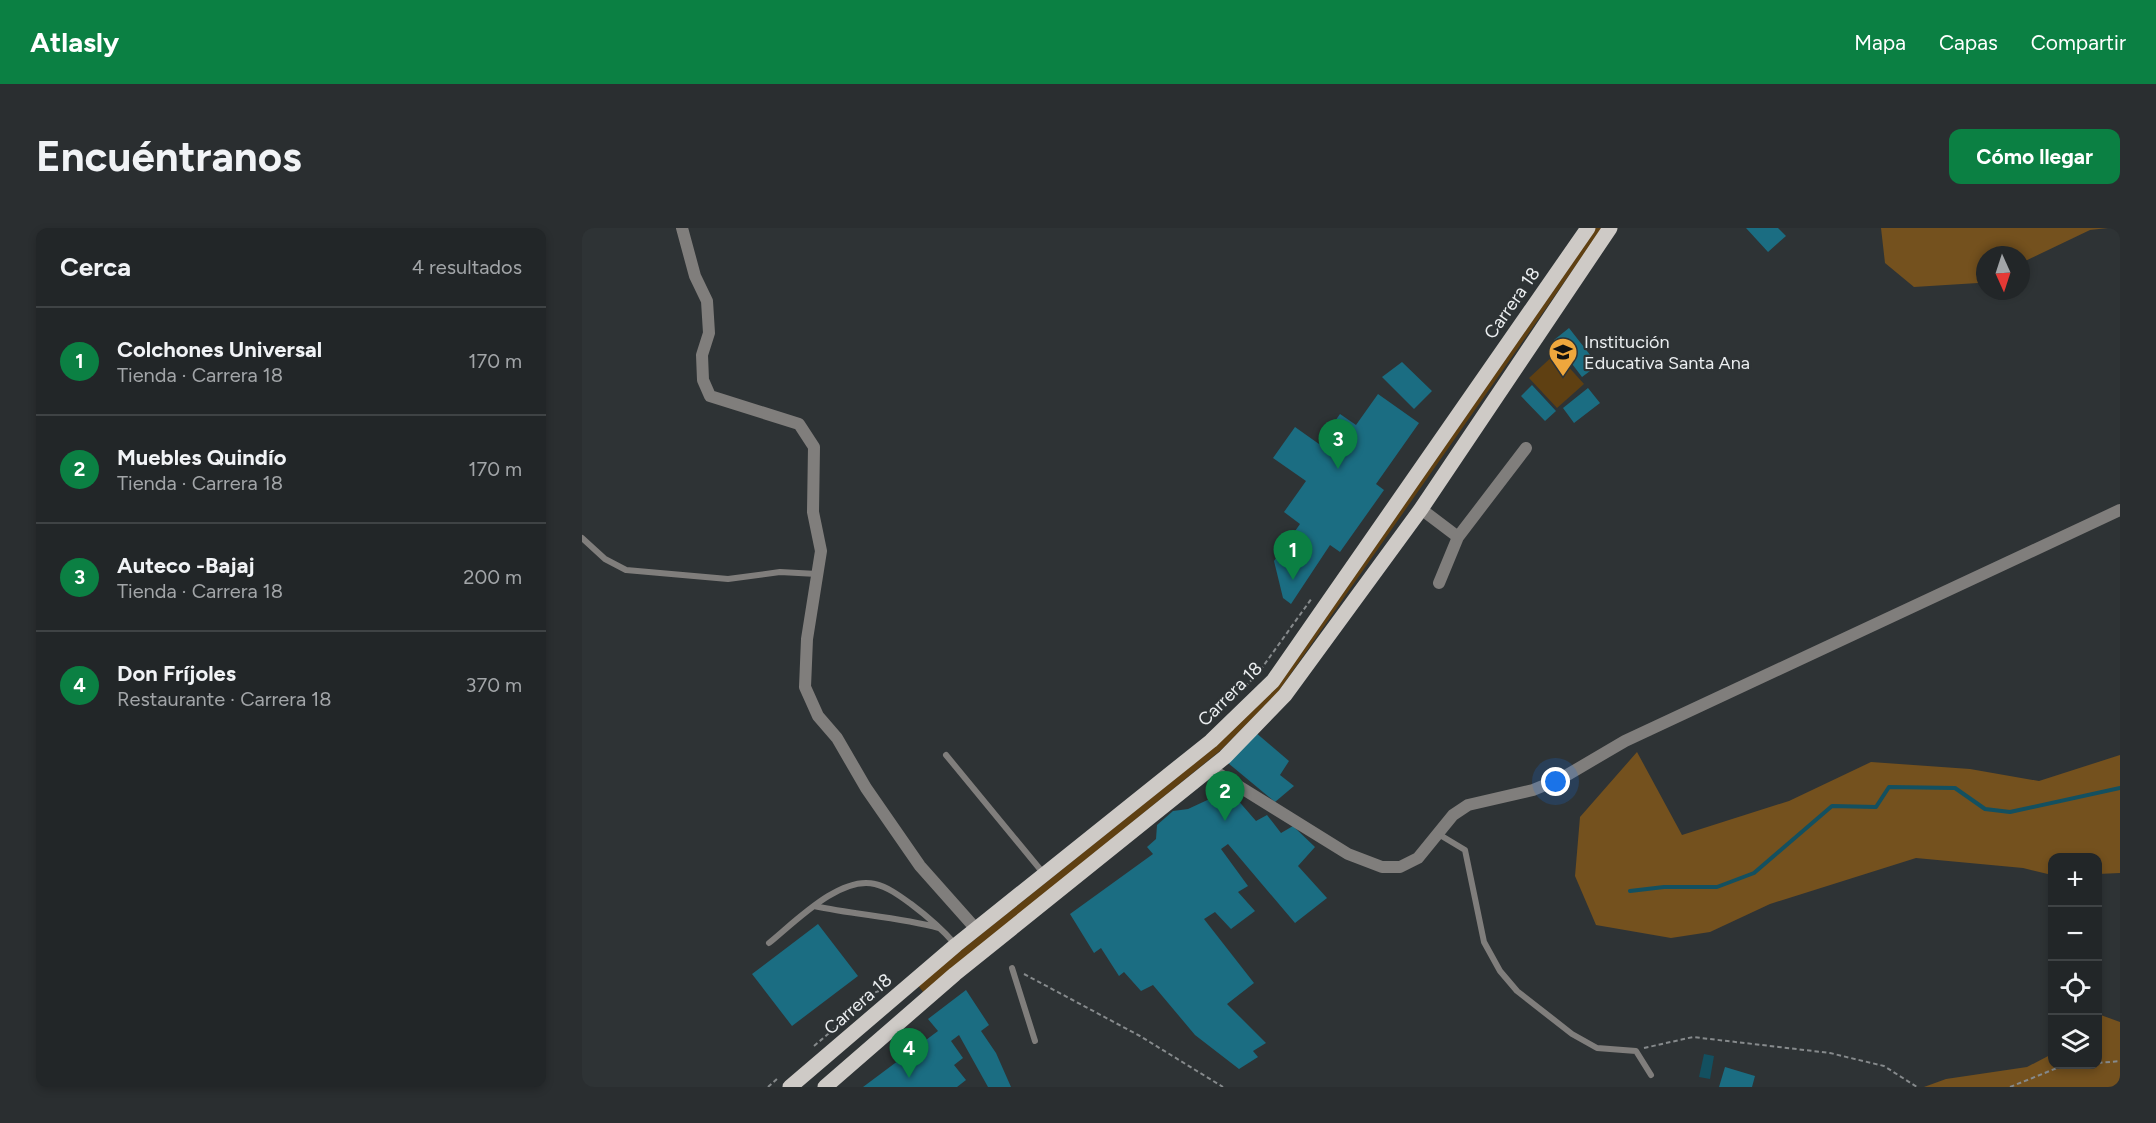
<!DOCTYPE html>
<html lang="es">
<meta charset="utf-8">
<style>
:root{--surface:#222628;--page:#2a2e30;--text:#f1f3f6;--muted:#a2a5a8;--line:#3f4345;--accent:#0b8043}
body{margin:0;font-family:Figtree,sans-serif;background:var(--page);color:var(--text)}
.controls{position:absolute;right:18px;bottom:18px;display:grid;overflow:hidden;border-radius:12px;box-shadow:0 3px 9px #0003}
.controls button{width:54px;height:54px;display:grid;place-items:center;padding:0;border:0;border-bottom:2px solid var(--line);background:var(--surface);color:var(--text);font:30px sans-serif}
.compass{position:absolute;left:1394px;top:18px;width:54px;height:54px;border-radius:50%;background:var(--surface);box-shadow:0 3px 9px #0003;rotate:177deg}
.you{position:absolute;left:974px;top:554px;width:21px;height:21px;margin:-15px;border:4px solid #fff;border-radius:50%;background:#1a73e8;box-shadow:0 0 0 9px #1a73e833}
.badge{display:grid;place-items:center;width:39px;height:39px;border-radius:50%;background:var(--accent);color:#fff;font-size:20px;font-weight:700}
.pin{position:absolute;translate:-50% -50px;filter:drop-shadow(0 2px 3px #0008)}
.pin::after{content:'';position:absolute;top:32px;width:21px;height:18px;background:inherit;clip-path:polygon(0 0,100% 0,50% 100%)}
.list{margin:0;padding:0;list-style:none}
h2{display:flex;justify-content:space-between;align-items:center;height:78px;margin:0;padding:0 24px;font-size:26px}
h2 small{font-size:20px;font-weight:400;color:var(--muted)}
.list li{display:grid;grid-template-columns:39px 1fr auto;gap:18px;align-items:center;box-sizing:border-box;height:108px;padding:0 24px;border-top:2px solid var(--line)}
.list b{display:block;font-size:22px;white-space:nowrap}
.list p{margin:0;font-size:20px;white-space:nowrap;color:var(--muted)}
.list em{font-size:20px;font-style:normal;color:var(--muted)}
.icon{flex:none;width:33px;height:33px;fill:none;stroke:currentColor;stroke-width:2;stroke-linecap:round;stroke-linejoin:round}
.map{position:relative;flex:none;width:1538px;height:859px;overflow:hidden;border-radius:12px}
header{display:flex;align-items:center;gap:36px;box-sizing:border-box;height:84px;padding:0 30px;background:var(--accent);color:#fff}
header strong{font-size:28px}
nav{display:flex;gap:33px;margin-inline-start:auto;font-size:21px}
.intro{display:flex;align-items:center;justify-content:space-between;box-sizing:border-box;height:144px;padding:0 36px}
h1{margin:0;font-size:42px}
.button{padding:15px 27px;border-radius:12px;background:var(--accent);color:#fff;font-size:21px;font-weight:700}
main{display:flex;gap:36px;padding:0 36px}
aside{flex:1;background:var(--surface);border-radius:12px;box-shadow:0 3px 9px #0003}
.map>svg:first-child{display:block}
.green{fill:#5f4012}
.forest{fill:#74511e}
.water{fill:#135060}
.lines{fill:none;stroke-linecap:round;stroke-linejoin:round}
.stream{stroke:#135060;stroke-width:4}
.building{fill:#1b6d82}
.path{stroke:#868a8c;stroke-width:2;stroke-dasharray:4.5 3;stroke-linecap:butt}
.lane{stroke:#807e7c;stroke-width:6}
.street{stroke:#807e7c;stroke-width:12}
.primary{stroke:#cecac6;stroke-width:15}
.labels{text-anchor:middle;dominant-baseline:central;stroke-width:4.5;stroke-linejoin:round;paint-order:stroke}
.street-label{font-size:18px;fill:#ebeef0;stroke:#2e3335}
.poi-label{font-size:18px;fill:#ebeef0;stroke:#2e3335;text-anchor:start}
</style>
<header>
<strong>Atlasly</strong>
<nav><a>Mapa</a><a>Capas</a><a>Compartir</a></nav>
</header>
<div class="intro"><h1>Encuéntranos</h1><a class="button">Cómo llegar</a></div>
<main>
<aside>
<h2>Cerca<small>4 resultados</small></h2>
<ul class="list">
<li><span class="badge">1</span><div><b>Colchones Universal</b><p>Tienda · Carrera 18</p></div><em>170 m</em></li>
<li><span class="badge">2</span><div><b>Muebles Quindío</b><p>Tienda · Carrera 18</p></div><em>170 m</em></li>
<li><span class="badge">3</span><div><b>Auteco -Bajaj</b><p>Tienda · Carrera 18</p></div><em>200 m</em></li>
<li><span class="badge">4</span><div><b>Don Fríjoles</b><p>Restaurante · Carrera 18</p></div><em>370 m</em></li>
</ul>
</aside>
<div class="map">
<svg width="1538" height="859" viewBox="0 0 1538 859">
<rect width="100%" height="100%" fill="#2e3335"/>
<path class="green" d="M1013 0H1020L696 464 639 522 341 764 336 757 634 518 695 457Z
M974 125 1002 156 975 180 947 150Z"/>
<path class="forest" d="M1299 0H1526L1508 2 1439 35V27H1403V52L1396 55 1332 59 1303 35Z
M1055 524 1100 607 1207 573 1289 534 1388 541 1457 553 1538 527V645L1516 646V630H1470V647L1441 640 1334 630 1188 676 1128 704 1089 710 1014 697 993 648 998 589Z
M1516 786 1538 794V859H1342L1364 851 1445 839 1470 826V836H1516Z"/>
<path class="water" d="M1122 826 1132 828 1128 851 1117 849Z"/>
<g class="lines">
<path class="stream" d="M1048 663 1082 659H1135L1172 645 1250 578 1294 579 1307 559 1373 560 1403 581 1428 584 1538 560"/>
</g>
<path class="building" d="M1164 0H1196L1204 8 1186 24Z
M987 100 1016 137 1000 149 972 112Z
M820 134 850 163 832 181 800 149Z
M950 157 974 183 963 193 939 168Z
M1006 160 1018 175 992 195 981 180Z
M796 166 837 195 794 256 802 262 758 324 748 317 709 376 701 370 692 333 718 296 702 284 724 253 691 230 713 199 737 216 758 186 774 197Z
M673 504 707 533 698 547 712 558 693 574 646 535Z
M647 562 674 593 685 587 699 605 711 598 733 619 716 638 745 670 713 695 646 616 639 621 666 658 656 664 673 683 649 701 633 684 622 691 672 755 645 776 684 815 671 823 676 829 657 841 613 807 571 757 559 763 542 744 537 748 519 720 512 725 488 686 571 626 565 619 574 611 575 597 591 583 606 581Z
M236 696 276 748 210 798 170 746Z
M384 762 407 797 399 803 414 825 429 859H406L377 807 369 813 381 830 372 837 384 852 375 859H281L356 803 346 791Z
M1143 839 1173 848 1170 859H1137Z"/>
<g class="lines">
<path class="path" d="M663 459 677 444 730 370
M442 746 558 808 641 859
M232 818 281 776 286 767 297 763
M1062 820 1111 809 1248 825 1302 838 1335 859
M1516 835 1538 833
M186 859 196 850
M1428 859 1480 838 1503 836"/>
<path class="lane" d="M0 310 23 331 44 342 146 351 198 344 235 346
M364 527 462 646
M858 607 883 622 902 714 918 743 935 763 990 806 1015 820 1054 823 1069 847
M232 678C274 687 316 689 357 700
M187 715C212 695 258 647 293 656 306 659 318 668 329 676 345 688 360 701 373 716
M430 740 453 813"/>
<path class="street" d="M100 0 113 48 125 73 127 105 120 127 121 152 128 168 217 196 232 219 231 284 239 323 225 411 223 459 236 488 255 510 284 560 338 638 394 701
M839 281 876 309
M857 355 876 309 944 220
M629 541 766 626 800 639H818L836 630 871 587 886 577 951 562 980 550 1043 513 1538 282"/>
<path class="primary" d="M208 859 374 717 629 513 691 453 1006 0
M243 859 373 746 643 529 703 467 839 281 1028 0"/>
</g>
<defs>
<g id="school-pin" transform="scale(1.5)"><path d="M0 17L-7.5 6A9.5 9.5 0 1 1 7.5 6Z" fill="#efa73d" stroke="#2e3335"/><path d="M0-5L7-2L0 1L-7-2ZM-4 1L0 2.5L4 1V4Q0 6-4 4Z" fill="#111"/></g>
</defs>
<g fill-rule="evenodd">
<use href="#school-pin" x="981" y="124"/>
</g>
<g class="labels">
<g class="street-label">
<text transform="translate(930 75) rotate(-55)">Carrera 18</text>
<text transform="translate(648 466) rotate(-45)">Carrera 18</text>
<text transform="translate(276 776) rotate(-41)">Carrera 18</text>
</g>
<g class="poi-label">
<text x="1002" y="114">Institución<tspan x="1002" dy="21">Educativa Santa Ana</tspan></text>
</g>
</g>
</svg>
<div class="controls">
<button>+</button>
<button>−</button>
<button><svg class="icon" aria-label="locate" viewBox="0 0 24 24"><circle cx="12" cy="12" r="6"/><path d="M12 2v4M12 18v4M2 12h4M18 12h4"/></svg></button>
<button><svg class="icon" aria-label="layers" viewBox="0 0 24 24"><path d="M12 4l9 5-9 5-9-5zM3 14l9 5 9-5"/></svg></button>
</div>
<svg class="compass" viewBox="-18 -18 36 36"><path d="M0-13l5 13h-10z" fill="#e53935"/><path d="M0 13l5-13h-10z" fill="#a2a5a8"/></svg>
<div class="you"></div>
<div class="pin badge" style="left:711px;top:352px">1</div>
<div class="pin badge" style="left:643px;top:593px">2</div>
<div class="pin badge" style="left:756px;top:241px">3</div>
<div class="pin badge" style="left:327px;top:850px">4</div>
</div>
</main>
